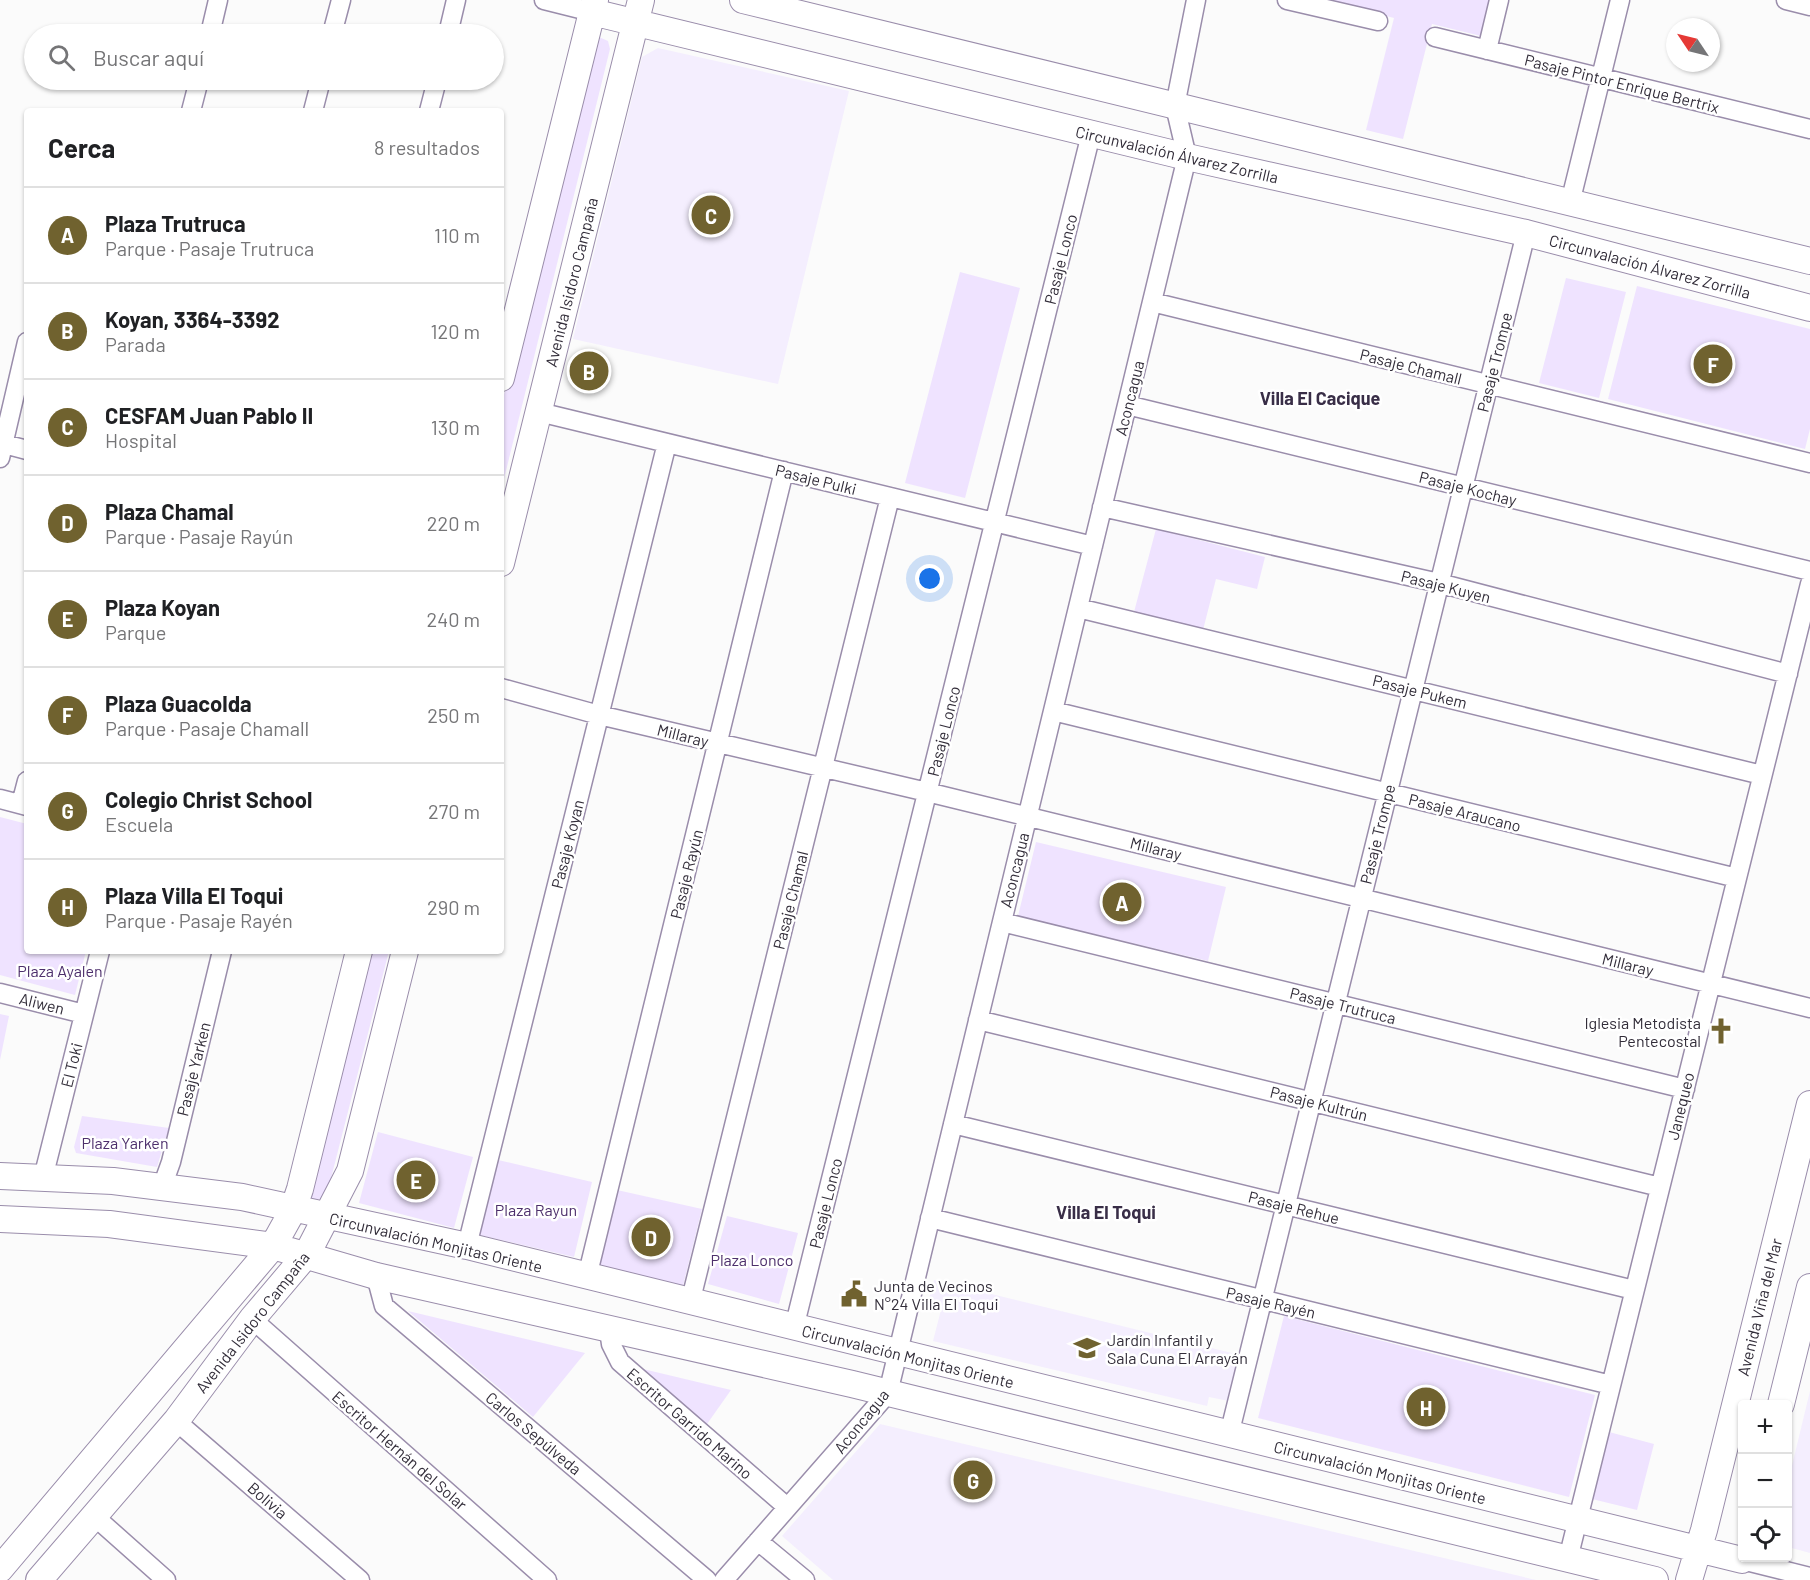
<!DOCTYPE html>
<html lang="es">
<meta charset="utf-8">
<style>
:root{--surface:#fff;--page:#f2f2f2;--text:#202124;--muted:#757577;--line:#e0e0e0;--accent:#70622f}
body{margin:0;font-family:Barlow,sans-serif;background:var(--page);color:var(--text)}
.controls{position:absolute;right:18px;bottom:18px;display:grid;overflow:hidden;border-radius:6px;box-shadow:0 2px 4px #0004}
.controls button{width:54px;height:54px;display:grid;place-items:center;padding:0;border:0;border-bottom:2px solid var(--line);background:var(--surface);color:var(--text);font:30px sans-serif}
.compass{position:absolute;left:1666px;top:18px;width:54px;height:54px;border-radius:50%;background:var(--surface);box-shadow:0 2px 4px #0004;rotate:305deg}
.you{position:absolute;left:930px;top:579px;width:21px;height:21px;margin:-15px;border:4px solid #fff;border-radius:50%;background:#1a73e8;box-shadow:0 0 0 9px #1a73e833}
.badge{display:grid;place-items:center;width:39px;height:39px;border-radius:50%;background:var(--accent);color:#fff;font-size:20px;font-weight:700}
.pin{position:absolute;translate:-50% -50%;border:3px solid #fff;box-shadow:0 2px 6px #0006}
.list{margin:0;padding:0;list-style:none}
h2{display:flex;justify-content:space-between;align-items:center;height:78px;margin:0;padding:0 24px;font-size:26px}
h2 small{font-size:20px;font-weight:400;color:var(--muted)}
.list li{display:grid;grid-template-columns:39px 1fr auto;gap:18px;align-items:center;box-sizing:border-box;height:96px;padding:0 24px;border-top:2px solid var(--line)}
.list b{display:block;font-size:22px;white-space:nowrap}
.list p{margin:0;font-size:20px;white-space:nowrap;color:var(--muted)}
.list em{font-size:20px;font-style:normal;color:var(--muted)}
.icon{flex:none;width:33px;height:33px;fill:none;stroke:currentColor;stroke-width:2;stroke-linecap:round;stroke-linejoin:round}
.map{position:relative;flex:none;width:1810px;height:1580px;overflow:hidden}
.search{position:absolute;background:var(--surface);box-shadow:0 2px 4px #0004;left:24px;top:24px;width:480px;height:66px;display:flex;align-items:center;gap:15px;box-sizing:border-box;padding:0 21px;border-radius:33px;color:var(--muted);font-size:22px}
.panel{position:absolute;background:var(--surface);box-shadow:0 2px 4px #0004;left:24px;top:108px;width:480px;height:846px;border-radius:6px}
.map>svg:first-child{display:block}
.built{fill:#f4eefe}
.green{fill:#efe3ff}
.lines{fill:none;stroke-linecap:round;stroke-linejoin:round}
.street-casing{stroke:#9a8dab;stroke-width:21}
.secondary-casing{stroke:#9a8dab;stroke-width:28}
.street{stroke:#fff;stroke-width:18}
.secondary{stroke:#fff;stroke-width:26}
.labels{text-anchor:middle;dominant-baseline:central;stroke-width:5;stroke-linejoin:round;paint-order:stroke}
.street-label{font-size:16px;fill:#322d39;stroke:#fff}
.park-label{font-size:16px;fill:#4d2f6c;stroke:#fff}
.poi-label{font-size:16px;fill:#322d39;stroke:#fff;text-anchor:start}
.neighbourhood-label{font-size:18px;font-weight:bold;fill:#392e47;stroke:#fff}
</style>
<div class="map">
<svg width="1810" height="1580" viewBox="0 0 1810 1580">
<rect width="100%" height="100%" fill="#fbfbfb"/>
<path class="built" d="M658 48 849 91 778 384 573 339 642 57Z
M934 1280 1240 1355 1229 1401 1209 1397 1207 1406 933 1341 942 1306 928 1302Z
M1810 1391V1553L1788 1547V1482Z
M880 1424 1536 1580H833L782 1536Z"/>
<path class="green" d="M1325 0H1491L1481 36 1432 24 1403 139 1366 130 1394 18Z
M599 37 608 41 610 49 501 491V407L587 54Z
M960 272 1020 288 965 498 905 483Z
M1566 278 1626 292 1599 398 1539 383Z
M1637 286 1810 329V429L1805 449 1608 399Z
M1156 529 1265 557 1257 589 1216 579 1203 630 1134 612Z
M0 817 27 824V951H86L75 995 0 975Z
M1036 842 1226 887 1208 961 1018 916Z
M367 951H389L328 1190 325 1199H313L309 1194Z
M0 1014 9 1016 0 1060Z
M82 1116 169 1128 157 1167 76 1153 74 1147Z
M378 1132 473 1157 454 1228 359 1203Z
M498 1160 592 1182 574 1257 480 1235Z
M617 1190 702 1209 683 1286 600 1265Z
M727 1216 798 1233 779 1304 708 1284Z
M408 1311 585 1353 533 1417Z
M1284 1316 1595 1395 1569 1497 1258 1418Z
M643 1369 731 1390 707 1424Z
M1609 1432 1654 1444 1637 1510 1592 1499Z"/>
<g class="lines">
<g class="street-casing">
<path id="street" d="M544 0 592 12
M1287 0 1378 21
M1786 0 1810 6
M210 34 218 0
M332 34 341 0
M448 34 456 0
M1435 37 1810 129
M1487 50 1499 0
M191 111 199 80
M313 111 321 80
M429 111 437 80
M1570 203 1620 0
M1152 302 1810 463
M1127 405 1810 571
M539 412 1093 546
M0 443 27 450
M0 458 27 342
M1102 507 1439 583 1788 674
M1078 608 1762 775
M501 688 599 715 927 792 1810 1008
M1053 711 1737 878
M0 799 27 806
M21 804 27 781
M1002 922 1685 1089
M0 993 84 1014
M978 1020 1660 1187
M953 1124 1634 1290
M43 1178 100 951
M162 1187 171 1162 222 951
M930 1218 1611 1385
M467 1246 667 443
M376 1276 384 1306 707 1580
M587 1277 784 471
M690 1303 890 497
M252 1319 547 1580
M794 1328 1091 134
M609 1330 611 1344 620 1362 787 1507
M176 1421 360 1580
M1229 1435 1526 233
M94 1516 166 1580
M758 1541 805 1580
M1568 1559 1810 584
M1742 1560 1810 1577
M724 1580 888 1393 1187 157 1175 106 1196 0"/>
</g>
<g class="secondary-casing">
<path id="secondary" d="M743 0 1810 261
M592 12 1187 157 1526 233 1810 308
M501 378 595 0
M501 563 641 0
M0 1176 113 1181 242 1197 467 1246 1742 1560
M0 1219 109 1224 273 1246 376 1276 852 1384 1655 1580
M1781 1404 1810 1287
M0 1569 273 1246 293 1210 300 1189 359 951
M39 1580 176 1421 252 1319 307 1254 350 1171 405 951
M1689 1580 1704 1530 1810 1104"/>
</g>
<use href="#street" class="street"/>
<use href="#secondary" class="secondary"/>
</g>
<defs>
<g id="church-bare" transform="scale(2.07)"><path d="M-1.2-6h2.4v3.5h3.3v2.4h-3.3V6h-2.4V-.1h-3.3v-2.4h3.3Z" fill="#70622f" stroke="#fff" stroke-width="2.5" paint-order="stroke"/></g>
<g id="civic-bare" transform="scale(2.07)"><path d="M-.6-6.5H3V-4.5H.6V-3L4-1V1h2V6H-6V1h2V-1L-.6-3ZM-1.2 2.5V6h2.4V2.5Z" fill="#70622f" stroke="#fff" stroke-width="2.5" paint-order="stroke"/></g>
<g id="school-bare" transform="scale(2.07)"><path d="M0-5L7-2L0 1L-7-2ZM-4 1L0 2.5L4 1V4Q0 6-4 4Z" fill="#70622f" stroke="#fff" stroke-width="2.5" paint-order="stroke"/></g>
</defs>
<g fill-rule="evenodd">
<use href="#church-bare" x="1721" y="1031"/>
<use href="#civic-bare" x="854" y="1294"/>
<use href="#school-bare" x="1087" y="1348"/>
</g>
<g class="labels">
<g class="street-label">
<text transform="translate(1622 83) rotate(14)">Pasaje Pintor Enrique Bertrix</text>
<text transform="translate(1177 154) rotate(13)">Circunvalación Álvarez Zorrilla</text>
<text transform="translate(1060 259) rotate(-76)">Pasaje Lonco</text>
<text transform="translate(1650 266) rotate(15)">Circunvalación Álvarez Zorrilla</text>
<text transform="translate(571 282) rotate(-76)">Avenida Isidoro Campaña</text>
<text transform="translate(1494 362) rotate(-76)">Pasaje Trompe</text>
<text transform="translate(1411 366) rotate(14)">Pasaje Chamall</text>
<text transform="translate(1129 398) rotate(-76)">Aconcagua</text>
<text transform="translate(816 479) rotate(14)">Pasaje Pulki</text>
<text transform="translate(1468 488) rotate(14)">Pasaje Kochay</text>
<text transform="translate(1446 586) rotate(14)">Pasaje Kuyen</text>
<text transform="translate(1420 691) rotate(14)">Pasaje Pukem</text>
<text transform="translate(943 731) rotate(-76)">Pasaje Lonco</text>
<text transform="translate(683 735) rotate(14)">Millaray</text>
<text transform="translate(1465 812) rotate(14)">Pasaje Araucano</text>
<text transform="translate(1377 834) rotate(-76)">Pasaje Trompe</text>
<text transform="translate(567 844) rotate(-76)">Pasaje Koyan</text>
<text transform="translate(1156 848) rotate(14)">Millaray</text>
<text transform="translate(1014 870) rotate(-76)">Aconcagua</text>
<text transform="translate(686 874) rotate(-76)">Pasaje Rayún</text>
<text transform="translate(790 900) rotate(-76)">Pasaje Chamal</text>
<text transform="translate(1628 964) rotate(14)">Millaray</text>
<text transform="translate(42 1003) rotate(14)">Aliwen</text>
<text transform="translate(1343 1005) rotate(14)">Pasaje Trutruca</text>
<text transform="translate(71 1065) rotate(-76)">El Toki</text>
<text transform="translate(193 1069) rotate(-76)">Pasaje Yarken</text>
<text transform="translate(1319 1103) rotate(14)">Pasaje Kultrún</text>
<text transform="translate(1680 1106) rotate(-76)">Janequeo</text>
<text transform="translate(825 1203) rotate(-76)">Pasaje Lonco</text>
<text transform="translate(1294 1207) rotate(14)">Pasaje Rehue</text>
<text transform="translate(436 1242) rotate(13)">Circunvalación Monjitas Oriente</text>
<text transform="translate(1271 1302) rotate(13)">Pasaje Rayén</text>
<text transform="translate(1759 1307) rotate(-76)">Avenida Viña del Mar</text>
<text transform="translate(252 1322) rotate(-52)">Avenida Isidoro Campaña</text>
<text transform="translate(908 1356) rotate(14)">Circunvalación Monjitas Oriente</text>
<text transform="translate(861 1421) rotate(-51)">Aconcagua</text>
<text transform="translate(690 1423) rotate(41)">Escritor Garrido Marino</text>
<text transform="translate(534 1433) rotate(40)">Carlos Sepúlveda</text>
<text transform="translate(400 1450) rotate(41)">Escritor Hernán del Solar</text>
<text transform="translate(1380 1472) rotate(14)">Circunvalación Monjitas Oriente</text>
<text transform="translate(268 1500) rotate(41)">Bolivia</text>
</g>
<g class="park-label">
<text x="60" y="970">Plaza Ayalen</text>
<text x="125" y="1142">Plaza Yarken</text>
<text x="536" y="1209">Plaza Rayun</text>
<text x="752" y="1259">Plaza Lonco</text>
</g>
<g class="poi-label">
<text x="1701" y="1022" text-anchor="end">Iglesia Metodista<tspan x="1701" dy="18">Pentecostal</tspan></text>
<text x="874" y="1285">Junta de Vecinos<tspan x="874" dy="18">N°24 Villa El Toqui</tspan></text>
<text x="1107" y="1339">Jardín Infantil y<tspan x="1107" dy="18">Sala Cuna El Arrayán</tspan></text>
</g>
<g class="neighbourhood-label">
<text x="1320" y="398">Villa El Cacique</text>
<text x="1106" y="1212">Villa El Toqui</text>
</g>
</g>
</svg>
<div class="controls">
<button>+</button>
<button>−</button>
<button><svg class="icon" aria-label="locate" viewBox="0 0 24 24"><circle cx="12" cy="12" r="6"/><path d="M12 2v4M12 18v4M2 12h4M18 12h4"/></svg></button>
</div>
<svg class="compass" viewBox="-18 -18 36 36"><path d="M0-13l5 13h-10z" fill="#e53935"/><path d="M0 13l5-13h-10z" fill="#757577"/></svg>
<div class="you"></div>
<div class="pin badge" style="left:1122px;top:902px">A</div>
<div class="pin badge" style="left:589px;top:371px">B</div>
<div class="pin badge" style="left:711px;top:215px">C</div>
<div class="pin badge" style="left:651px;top:1237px">D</div>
<div class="pin badge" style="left:416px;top:1180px">E</div>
<div class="pin badge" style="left:1713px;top:364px">F</div>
<div class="pin badge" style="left:973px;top:1480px">G</div>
<div class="pin badge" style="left:1426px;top:1407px">H</div>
<div class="search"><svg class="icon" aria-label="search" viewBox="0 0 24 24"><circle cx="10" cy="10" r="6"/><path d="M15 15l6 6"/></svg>Buscar aquí</div>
<section class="panel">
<h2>Cerca<small>8 resultados</small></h2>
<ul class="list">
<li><span class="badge">A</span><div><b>Plaza Trutruca</b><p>Parque · Pasaje Trutruca</p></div><em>110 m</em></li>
<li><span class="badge">B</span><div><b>Koyan, 3364-3392</b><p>Parada</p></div><em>120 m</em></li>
<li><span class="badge">C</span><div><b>CESFAM Juan Pablo II</b><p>Hospital</p></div><em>130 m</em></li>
<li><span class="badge">D</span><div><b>Plaza Chamal</b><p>Parque · Pasaje Rayún</p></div><em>220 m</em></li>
<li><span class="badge">E</span><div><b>Plaza Koyan</b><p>Parque</p></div><em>240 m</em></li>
<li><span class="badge">F</span><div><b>Plaza Guacolda</b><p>Parque · Pasaje Chamall</p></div><em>250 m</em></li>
<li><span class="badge">G</span><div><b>Colegio Christ School</b><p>Escuela</p></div><em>270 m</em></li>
<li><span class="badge">H</span><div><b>Plaza Villa El Toqui</b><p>Parque · Pasaje Rayén</p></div><em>290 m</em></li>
</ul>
</section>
</div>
